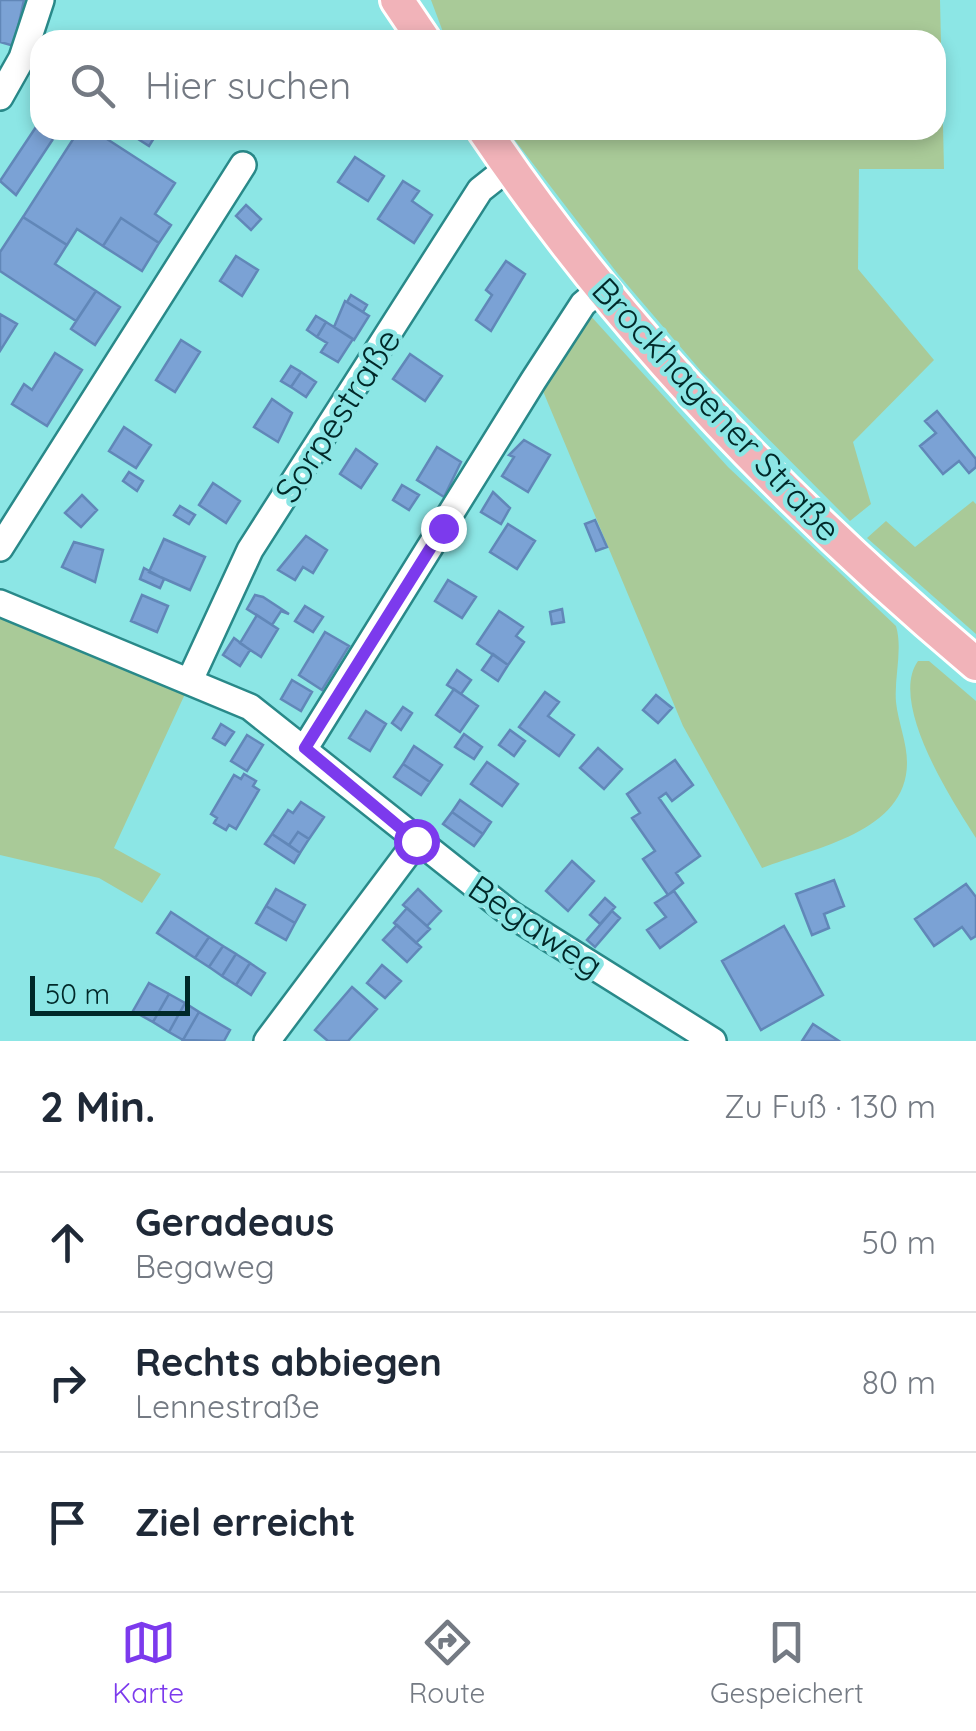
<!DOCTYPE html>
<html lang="de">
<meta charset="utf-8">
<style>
:root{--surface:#fff;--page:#f2f2f3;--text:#1f2937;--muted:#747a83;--line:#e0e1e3;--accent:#7c3aed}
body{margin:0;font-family:Quicksand,sans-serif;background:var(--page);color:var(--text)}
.scale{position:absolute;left:30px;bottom:25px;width:160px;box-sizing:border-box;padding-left:10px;border:5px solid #002929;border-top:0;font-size:28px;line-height:35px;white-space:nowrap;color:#002929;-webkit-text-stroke:8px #8ce6e5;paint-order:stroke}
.stop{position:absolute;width:30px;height:30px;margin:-22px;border:8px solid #7c3aed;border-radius:50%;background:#fff}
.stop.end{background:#7c3aed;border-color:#fff;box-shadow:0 2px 10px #0008}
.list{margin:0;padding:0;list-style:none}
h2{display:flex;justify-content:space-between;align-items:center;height:130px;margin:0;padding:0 40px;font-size:42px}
h2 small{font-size:32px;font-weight:400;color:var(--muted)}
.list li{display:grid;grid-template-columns:65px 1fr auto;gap:30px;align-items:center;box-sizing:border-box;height:140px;padding:0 40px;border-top:2px solid var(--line)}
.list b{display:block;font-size:38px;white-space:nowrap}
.list p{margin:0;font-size:32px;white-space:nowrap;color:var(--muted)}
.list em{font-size:32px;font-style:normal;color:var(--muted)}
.icon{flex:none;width:55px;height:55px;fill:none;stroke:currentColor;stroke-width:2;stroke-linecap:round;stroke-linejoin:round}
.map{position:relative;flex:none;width:976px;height:1041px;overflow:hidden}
.search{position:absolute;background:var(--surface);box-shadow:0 5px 15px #0003;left:30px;right:30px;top:30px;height:110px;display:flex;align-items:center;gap:25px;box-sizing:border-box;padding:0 35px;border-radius:30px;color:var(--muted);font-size:38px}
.sheet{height:550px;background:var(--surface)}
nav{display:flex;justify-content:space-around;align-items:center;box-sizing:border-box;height:140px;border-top:2px solid var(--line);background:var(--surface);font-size:28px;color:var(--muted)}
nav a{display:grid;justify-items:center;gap:5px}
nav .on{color:var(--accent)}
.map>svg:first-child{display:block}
.green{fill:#a9ca98}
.building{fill:#7ba2d5;stroke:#6187b8;stroke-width:2.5}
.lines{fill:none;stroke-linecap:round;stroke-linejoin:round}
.minor-casing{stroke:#298989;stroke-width:30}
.major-casing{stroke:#fff;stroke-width:38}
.minor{stroke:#fff;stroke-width:25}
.major{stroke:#f1b3b9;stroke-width:32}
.route{stroke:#7c3aed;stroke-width:12}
.labels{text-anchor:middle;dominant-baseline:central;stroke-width:9;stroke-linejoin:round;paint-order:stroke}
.street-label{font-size:35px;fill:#002929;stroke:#8ce6e5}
</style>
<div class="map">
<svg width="976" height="1041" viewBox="0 0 976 1041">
<rect width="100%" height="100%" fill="#8ce6e5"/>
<path class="green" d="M431 0H940L944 169H859L858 269 934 360 853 442 871 504 850 521 701 371 618 274 507 130H936V40H446Z
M588 313 728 467 896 626C903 650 894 677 896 702 898 722 907 742 907 763 907 832 814 848 762 868L683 726 540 384Z
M973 501 976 504V634L867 538 886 521 915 547Z
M0 612 185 694 114 848 161 874 142 903 99 878 0 855Z
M918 661H929L976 701V838C953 802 888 703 918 661Z"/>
<path class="building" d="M0 0H24L14 46 0 42Z
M40 121V130H59L16 195 0 181Z
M79 130H93L175 183 155 214 171 225 159 243 121 218 103 246 77 229 67 245 23 217Z
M124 130H159L149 146Z
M355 157 384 176 368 201 338 182Z
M403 181 419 191 412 201 432 215 414 243 378 219Z
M246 205 261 219 251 230 236 216Z
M23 217 67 245 55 264 96 291 76 321 0 271V252Z
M121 218 159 243 142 271 103 246Z
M236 256 258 270 242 296 220 281Z
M506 261 525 274 491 331 476 320 492 295 486 290Z
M96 291 120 307 95 345 71 329Z
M351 295 367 305 363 312 347 302Z
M345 301 369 316 354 340 334 327Z
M0 314 17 324 0 351Z
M316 316 326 322 317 337 307 330Z
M326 322 353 339 338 362 321 352 327 343 317 337Z
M181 340 200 352 175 392 156 380Z
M55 353 82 370 47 426 12 404 24 384 32 390Z
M410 354 442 376 425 401 393 379Z
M291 366 301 372 291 387 281 381Z
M301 372 316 382 306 397 291 387Z
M272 399 292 413 278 442 254 427Z
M937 411 976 459V467L969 473 959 461 943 474 920 446 936 433 925 421Z
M124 427 151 445 136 468 109 451Z
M524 440 550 455 528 492 502 476 514 457 509 455Z
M437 447 461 462 444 497 417 480Z
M356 449 377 464 361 488 340 474Z
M129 472 143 481 137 491 123 481Z
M213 483 240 501 226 523 199 505Z
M402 485 419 495 409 510 393 500Z
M493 492 510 508 501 524 481 512Z
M82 495 97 510 81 527 65 513Z
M180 506 195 515 189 524 174 515Z
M595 520 607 547 596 551 585 524Z
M508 524 535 541 517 569 490 552Z
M306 536 327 550 313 573 303 567 295 580 278 570Z
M164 539 205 557 190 590 149 572Z
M74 542 103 550 95 582 62 567Z
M144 568 164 579 160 588 140 579Z
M448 580 476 597 462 618 435 601Z
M142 595 168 606 157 632 131 621Z
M255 595 263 597 289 614 281 611 272 625 247 609Z
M305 606 323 617 313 632 295 621Z
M562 609 564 622 552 624 550 612Z
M499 611 523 627 516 636 524 642 508 665 477 644Z
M257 615 278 629 261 657 240 643Z
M325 632 349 646 322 690 299 675Z
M234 638 250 650 240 666 223 655Z
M493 654 508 665 498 681 482 670Z
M457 670 471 680 461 694 447 685Z
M292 680 312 692 301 711 281 699Z
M454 689 478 706 460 732 436 715Z
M545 692 559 702 548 716 574 735 559 756 519 727Z
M656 695 672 708 658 723 643 710Z
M403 707 412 713 401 730 392 723Z
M366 711 386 724 370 751 349 738Z
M221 724 234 732 225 745 213 738Z
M510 730 525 741 514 756 499 745Z
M464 734 482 747 474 759 455 747Z
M247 735 263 745 247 771 231 761Z
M414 746 442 765 430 782 403 764Z
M598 748 622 769 604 789 580 768Z
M675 760 693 785 672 801 666 793 659 798 700 856 676 873 683 883 668 895 643 859 655 851 632 818 640 813 627 794Z
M487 762 518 784 502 806 471 784Z
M403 764 430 782 421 795 394 777Z
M244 774 256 781 253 786 259 790 236 829 229 825 226 830 214 823 217 818 211 814 234 775 241 779Z
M460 800 491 822 483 834 452 812Z
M301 802 324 817 309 839 298 832 289 845 272 834 288 810 293 813Z
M452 812 483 834 474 846 443 824Z
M298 832 309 839 300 853 289 845Z
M272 834 300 853 294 863 265 844Z
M572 861 594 881 568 911 546 891Z
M834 880 844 906 824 914 829 928 812 935 796 894Z
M966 884 976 897V936L971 939 962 927 934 946 915 919Z
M276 889 305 905 295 923 266 906Z
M418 889 441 911 427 926 403 905Z
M674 891 696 922 660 948 647 930 666 917 655 903Z
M605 898 615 907 600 924 590 915Z
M266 906 295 923 286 940 256 923Z
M407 908 430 929 416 943 394 923Z
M612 911 620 918 595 947 587 940Z
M171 912 209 937 195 958 157 933Z
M397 925 421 947 407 962 383 940Z
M784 926 823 995 761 1030 722 961Z
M209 937 223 946 209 967 195 958Z
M223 946 236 954 222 976 209 967Z
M236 954 250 963 236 985 222 976Z
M250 963 265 973 251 995 236 985Z
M382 965 401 981 385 998 367 983Z
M149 983 169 994 153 1022 133 1011Z
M352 987 377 1009 348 1041H328L315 1030Z
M169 994 185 1003 169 1032 153 1022Z
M185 1003 199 1012 183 1040 169 1032Z
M199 1012 230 1030 224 1041 183 1040Z
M813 1024 839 1041H802Z"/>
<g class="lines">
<g class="minor-casing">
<path id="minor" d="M0 97 22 58 41 0
M0 548 243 165
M0 603 250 707 512 915 713 1041
M190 680 250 550 480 190 509 167
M305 748 533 381 583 304 602 288
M267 1041 417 841"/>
</g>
<g class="major-casing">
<path id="major" d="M397 0 424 40
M484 130C619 330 792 509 976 664"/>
</g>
<use href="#minor" class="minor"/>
<use href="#major" class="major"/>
</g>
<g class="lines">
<path class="route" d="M416 841 305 748 443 528"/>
</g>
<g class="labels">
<g class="street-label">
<text transform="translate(717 409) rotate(47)">Brockhagener Straße</text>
<text transform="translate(337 415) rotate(-57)">Sorpestraße</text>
<text transform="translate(536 926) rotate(34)">Begaweg</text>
</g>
</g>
</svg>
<div class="scale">50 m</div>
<div class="stop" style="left:416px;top:841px"></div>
<div class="stop end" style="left:443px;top:528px"></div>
<div class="search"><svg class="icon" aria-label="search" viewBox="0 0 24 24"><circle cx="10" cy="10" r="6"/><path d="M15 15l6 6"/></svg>Hier suchen</div>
</div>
<section class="sheet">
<h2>2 Min.<small>Zu Fuß · 130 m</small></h2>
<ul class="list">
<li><svg class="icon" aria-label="ahead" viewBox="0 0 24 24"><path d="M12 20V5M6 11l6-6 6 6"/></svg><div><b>Geradeaus</b><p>Begaweg</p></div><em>50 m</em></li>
<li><svg class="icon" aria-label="right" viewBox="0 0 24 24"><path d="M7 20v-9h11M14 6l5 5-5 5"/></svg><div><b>Rechts abbiegen</b><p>Lennestraße</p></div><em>80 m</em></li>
<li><svg class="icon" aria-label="arrive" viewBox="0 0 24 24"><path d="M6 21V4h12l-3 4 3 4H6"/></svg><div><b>Ziel erreicht</b></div></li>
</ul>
</section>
<nav>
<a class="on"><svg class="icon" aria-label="map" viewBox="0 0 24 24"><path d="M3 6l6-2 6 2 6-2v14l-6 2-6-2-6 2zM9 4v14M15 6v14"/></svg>Karte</a>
<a><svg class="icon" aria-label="directions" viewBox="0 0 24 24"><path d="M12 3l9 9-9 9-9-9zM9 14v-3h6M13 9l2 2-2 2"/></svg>Route</a>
<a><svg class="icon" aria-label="saved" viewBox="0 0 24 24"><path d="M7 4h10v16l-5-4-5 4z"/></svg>Gespeichert</a>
</nav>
